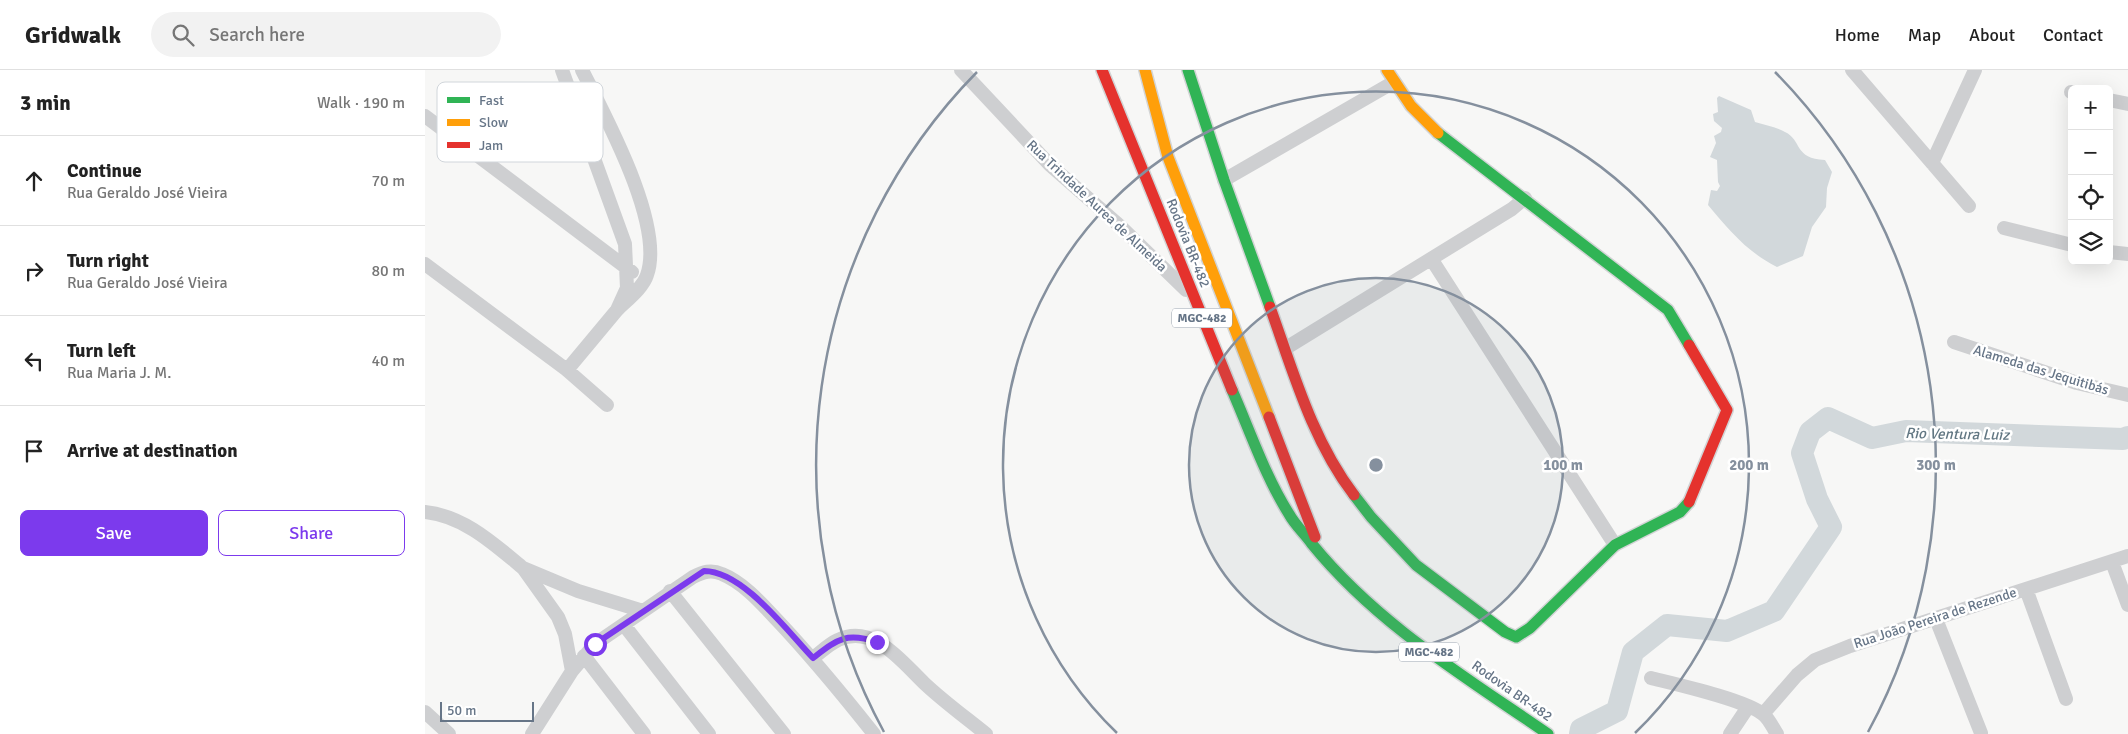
<!DOCTYPE html>
<meta charset="utf-8">
<style>
:root{--surface:#fff;--page:#f2f2f2;--text:#222;--muted:#767676;--line:#e0e0e0;--accent:#7c3aed}
body{margin:0;font-family:Signika,sans-serif;background:var(--page);color:var(--text)}
.controls{position:absolute;right:15px;top:15px;display:grid;overflow:hidden;border-radius:8px;box-shadow:0 5px 20px #0002}
.controls button{width:45px;height:45px;display:grid;place-items:center;padding:0;border:0;border-bottom:1px solid var(--line);background:var(--surface);color:var(--text);font:25px sans-serif}
.scale{position:absolute;left:15px;bottom:12px;width:94px;box-sizing:border-box;padding-left:5px;border:2px solid #667587;border-top:0;font-size:14px;line-height:18px;white-space:nowrap;color:#667587;-webkit-text-stroke:4px #fff;paint-order:stroke}
.stop{position:absolute;width:15px;height:15px;margin:-11px;border:4px solid #7c3aed;border-radius:50%;background:#fff}
.stop.end{background:#7c3aed;border-color:#fff;box-shadow:0 1px 5px #0008}
.list{margin:0;padding:0;list-style:none}
h2{display:flex;justify-content:space-between;align-items:center;height:65px;margin:0;padding:0 20px;font-size:21px}
h2 small{font-size:16px;font-weight:400;color:var(--muted)}
.list li{display:grid;grid-template-columns:32px 1fr auto;gap:15px;align-items:center;box-sizing:border-box;height:90px;padding:0 20px;border-top:1px solid var(--line)}
.list b{display:block;font-size:19px;white-space:nowrap}
.list p{margin:0;font-size:16px;white-space:nowrap;color:var(--muted)}
.list em{font-size:16px;font-style:normal;color:var(--muted)}
.actions{display:flex;gap:10px;padding:15px 20px}
.actions a{flex:1;padding:11px 0;border:1px solid var(--accent);border-radius:8px;text-align:center;font-size:18px;color:var(--accent)}
.actions .main{background:var(--accent);color:#fff}
.icon{flex:none;width:28px;height:28px;fill:none;stroke:currentColor;stroke-width:2;stroke-linecap:round;stroke-linejoin:round}
.map{position:relative;flex:none;width:1703px;height:664px;overflow:hidden}
header{display:flex;align-items:center;gap:30px;box-sizing:border-box;height:70px;padding:0 25px;background:var(--surface);border-bottom:1px solid var(--line)}
header strong{font-size:24px}
nav{display:flex;gap:28px;margin-inline-start:auto;font-size:18px}
.search{width:350px;height:45px;background:var(--page);display:flex;align-items:center;gap:12px;box-sizing:border-box;padding:0 18px;border-radius:28px;color:var(--muted);font-size:19px}
main{display:flex}
aside{flex:1;background:var(--surface)}
.map>svg:first-child{display:block}
.water{fill:#d2d8db}
.lines{fill:none;stroke-linecap:round;stroke-linejoin:round}
.river{stroke:#d2d8db;stroke-width:22}
.fast-casing{stroke:#d2d4d5;stroke-width:14}
.slow-casing{stroke:#d2d4d5;stroke-width:14}
.jam-casing{stroke:#d2d4d5;stroke-width:14}
.street{stroke:#cecfd1;stroke-width:14}
.fast{stroke:#30b455;stroke-width:11}
.slow{stroke:#ff9f0a;stroke-width:11}
.jam{stroke:#e5322d;stroke-width:11}
.route{stroke:#7c3aed;stroke-width:6}
.ring{fill:none;stroke:#85909e;stroke-width:2.5}
.labels{text-anchor:middle;dominant-baseline:central;stroke-width:5;stroke-linejoin:round;paint-order:stroke}
.shield{fill:#fff;stroke:#949eab;stroke-width:1}
.shield-label{font-size:12px;font-weight:bold;fill:#667587}
.street-label{font-size:14px;fill:#667587;stroke:#fff}
.water-label{font-size:15px;font-style:italic;fill:#627783;stroke:#fff}
.key{fill:#fff;stroke:#d1d6db;stroke-width:1}
.key-label{font-size:14px;fill:#667587}
.centre{fill:#85909e;stroke:#fff;stroke-width:2.5}
.ring-label{font-size:15px;text-anchor:middle;font-weight:bold;fill:#85909e;stroke:#fff;stroke-width:5;stroke-linejoin:round;paint-order:stroke}
</style>
<header>
<strong>Gridwalk</strong>
<div class="search"><svg class="icon" aria-label="search" viewBox="0 0 24 24"><circle cx="10" cy="10" r="6"/><path d="M15 15l6 6"/></svg>Search here</div>
<nav><a>Home</a><a>Map</a><a>About</a><a>Contact</a></nav>
</header>
<main>
<aside>
<h2>3 min<small>Walk · 190 m</small></h2>
<ul class="list">
<li><svg class="icon" aria-label="ahead" viewBox="0 0 24 24"><path d="M12 20V5M6 11l6-6 6 6"/></svg><div><b>Continue</b><p>Rua Geraldo José Vieira</p></div><em>70 m</em></li>
<li><svg class="icon" aria-label="right" viewBox="0 0 24 24"><path d="M7 20v-9h11M14 6l5 5-5 5"/></svg><div><b>Turn right</b><p>Rua Geraldo José Vieira</p></div><em>80 m</em></li>
<li><svg class="icon" aria-label="left" viewBox="0 0 24 24"><path d="M17 20v-9H6M10 6l-5 5 5 5"/></svg><div><b>Turn left</b><p>Rua Maria J. M.</p></div><em>40 m</em></li>
<li><svg class="icon" aria-label="arrive" viewBox="0 0 24 24"><path d="M6 21V4h12l-3 4 3 4H6"/></svg><div><b>Arrive at destination</b></div></li>
</ul>
<div class="actions"><a class="main">Save</a><a>Share</a></div>
</aside>
<div class="map">
<svg width="1703" height="664" viewBox="0 0 1703 664">
<rect width="100%" height="100%" fill="#f7f7f6"/>
<path class="water" d="M1294 26 1326 40 1330 52C1340 55 1351 57 1360 62 1377 70 1369 89 1400 90L1407 102 1402 118 1401 137 1387 157 1378 186 1352 197C1322 182 1304 160 1283 135L1286 120 1292 121 1295 116 1293 112 1292 90 1285 87 1291 73 1289 66 1296 62 1297 58 1289 51 1288 44 1293 42 1292 28Z"/>
<g class="lines">
<path class="river" d="M1155 664 1156 659 1192 641 1208 582 1242 555 1302 561 1349 541 1406 457 1392 429 1377 383 1385 362 1403 348 1447 368 1481 361 1698 369 1703 367"/>
<g class="fast-casing">
<path id="fast" d="M763 0 799 110 845 237
M1013 63 1243 240 1264 275
M807 320C825 361 840 406 864 444 870 455 880 464 887 474 952 554 1039 606 1123 664
M929 425 946 447 991 495 1080 562 1091 567 1105 558 1190 475 1255 442 1264 432"/>
</g>
<g class="slow-casing">
<path id="slow" d="M720 0 743 87 844 347
M962 0 986 36 1013 63"/>
</g>
<g class="jam-casing">
<path id="jam" d="M677 0 807 320
M845 237C868 301 887 370 929 425
M1264 275 1302 340 1264 432
M844 347 890 467"/>
</g>
<path class="street" d="M137 0 200 174 202 218 192 240C202 230 218 218 222 205 240 155 180 46 157 0
M536 0 625 95 695 156 761 220
M1427 0 1544 136
M1646 22H1647
M1684 30 1703 34
M0 46 207 202
M1507 93 1550 0
M799 110 969 12
M1579 158 1647 175
M1684 182 1703 184
M1007 190 1190 475
M0 194 142 300 182 335
M1529 272 1652 313 1703 325
M861 278 1087 139 1100 128
M142 300 192 240
M0 442C39 446 69 474 98 498
M1687 492 1703 535
M1601 519 1641 629
M245 521 359 664
M1511 549 1556 663
M199 555 284 664
M159 586 219 664
M388 588C396 582 404 574 413 570 448 553 477 592 499 613 518 631 540 647 561 664
M147 601 140 564 133 547 98 498 153 521 218 541
M1226 608C1250 614 1322 630 1339 645 1344 649 1348 658 1352 664
M0 642 24 664
M1338 644 1372 605 1390 590 1425 576 1703 486
M107 664 147 601 170 574 268 507C278 502 286 499 297 504 319 513 337 534 352 550 387 587 418 625 449 664
M1305 664 1323 637"/>
<use href="#fast" class="fast"/>
<use href="#slow" class="slow"/>
<use href="#jam" class="jam"/>
</g>
<g class="lines">
<path class="route" d="M170 574 279 501C318 501 362 561 388 588 413 569 421 562 452 572"/>
</g>
<circle cx="951" cy="395" r="187" fill="#85909e" fill-opacity=".12"/>
<g class="ring">
<circle cx="951" cy="395" r="187"/>
<path d="M692 663A373 373 0 1 1 1210 663"/>
<path d="M459 662A560 560 0 0 1 552 2M1350 2A560 560 0 0 1 1443 662"/>
</g>
<g class="labels">
<g class="shield">
<rect x="747" y="238.5" width="60" height="19" rx="4"/>
<rect x="974" y="572.5" width="60" height="19" rx="4"/>
</g>
<g class="shield-label">
<text x="777" y="248">MGC-482</text>
<text x="1004" y="582">MGC-482</text>
</g>
<g class="street-label">
<text transform="translate(672 136) rotate(43)">Rua Trindade Aurea de Almeida</text>
<text transform="translate(763 173) rotate(68)">Rodovia BR-482</text>
<text transform="translate(1616 300) rotate(17)">Alameda das Jequitibás</text>
<text transform="translate(1510 548) rotate(-18)">Rua João Pereira de Rezende</text>
<text transform="translate(1087 621) rotate(35)">Rodovia BR-482</text>
</g>
<g class="water-label">
<text transform="translate(1532 364) rotate(1)">Rio Ventura Luiz</text>
</g>
</g>
<rect x="12" y="12" width="166" height="80" rx="8" class="key"/>
<rect x="22" y="27" width="23" height="6" fill="#30b455"/>
<rect x="22" y="49" width="23" height="7" fill="#ff9f0a"/>
<rect x="22" y="72" width="23" height="6" fill="#e5322d"/>
<g class="key-label">
<text x="54" y="35">Fast</text>
<text x="54" y="57">Slow</text>
<text x="54" y="80">Jam</text>
</g>
<circle cx="951" cy="395" r="8" class="centre"/>
<g class="ring-label">
<text x="1138" y="400">100 m</text>
<text x="1324" y="400">200 m</text>
<text x="1511" y="400">300 m</text>
</g>
</svg>
<div class="controls">
<button>+</button>
<button>−</button>
<button><svg class="icon" aria-label="locate" viewBox="0 0 24 24"><circle cx="12" cy="12" r="6"/><path d="M12 2v4M12 18v4M2 12h4M18 12h4"/></svg></button>
<button><svg class="icon" aria-label="layers" viewBox="0 0 24 24"><path d="M12 4l9 5-9 5-9-5zM3 14l9 5 9-5"/></svg></button>
</div>
<div class="scale">50 m</div>
<div class="stop" style="left:170px;top:574px"></div>
<div class="stop end" style="left:452px;top:572px"></div>
</div>
</main>
